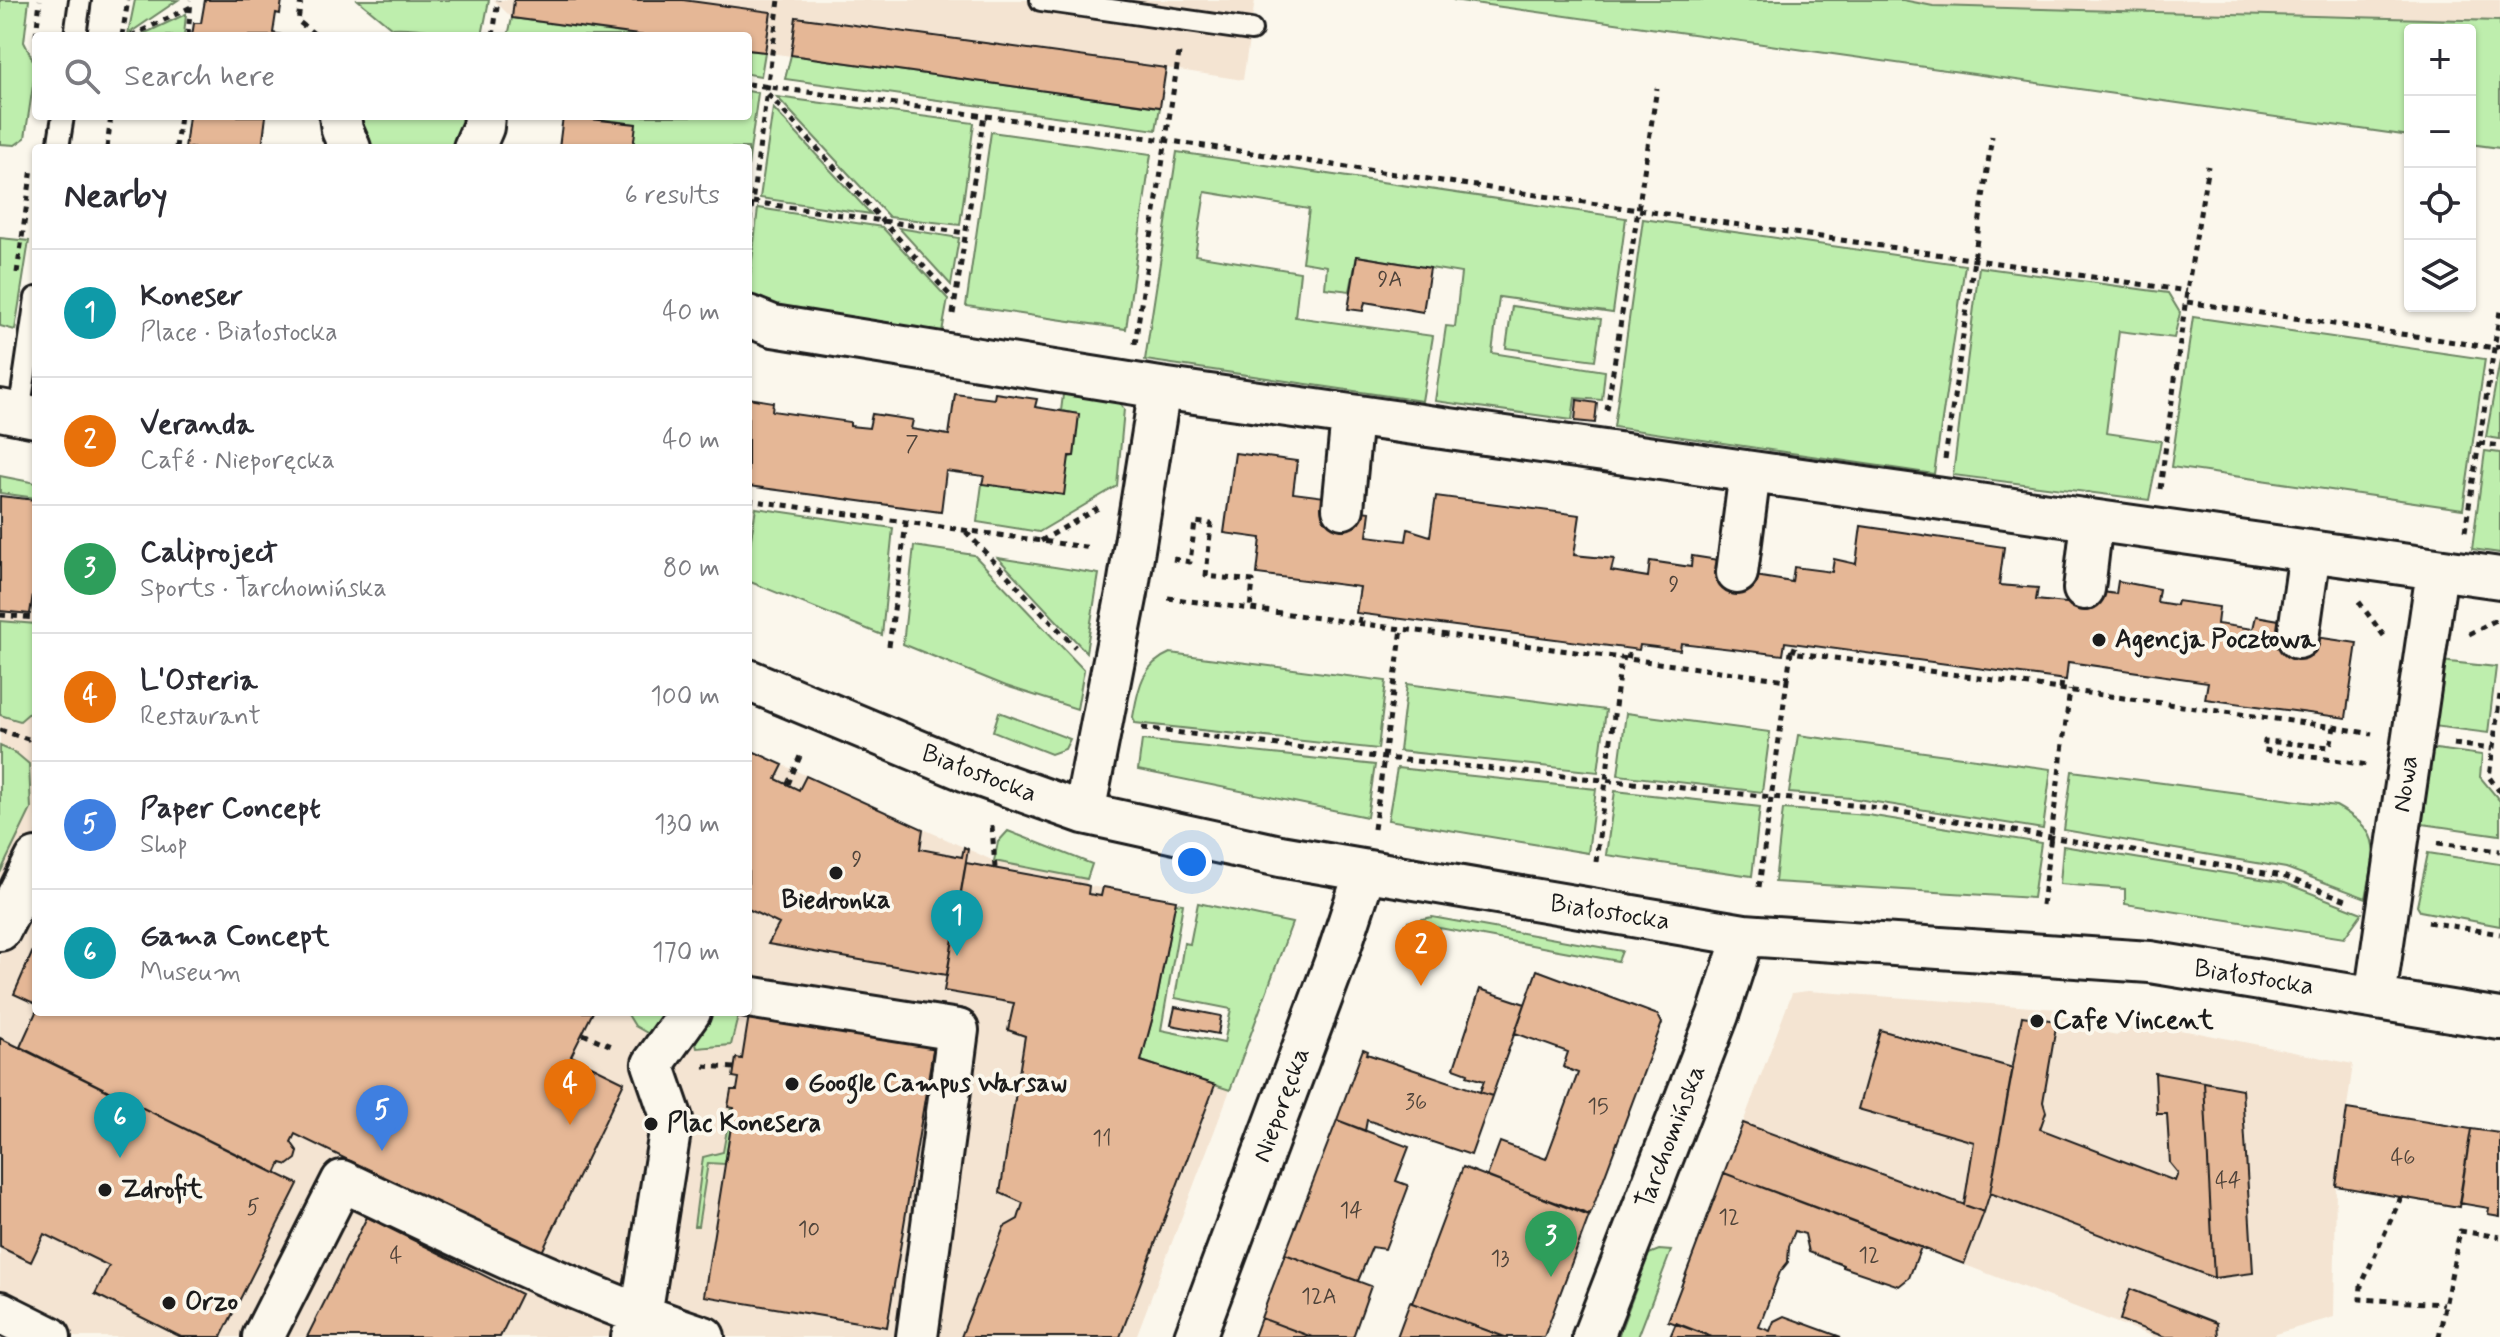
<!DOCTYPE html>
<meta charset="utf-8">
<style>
:root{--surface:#fff;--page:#f2f2f3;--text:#2b2b33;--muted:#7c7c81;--line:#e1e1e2;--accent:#ea580c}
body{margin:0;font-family:Mynerve,sans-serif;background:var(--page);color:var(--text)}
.controls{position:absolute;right:24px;top:24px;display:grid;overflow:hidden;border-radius:8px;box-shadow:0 2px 6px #0004}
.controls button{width:72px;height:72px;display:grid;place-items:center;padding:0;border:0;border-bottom:2px solid var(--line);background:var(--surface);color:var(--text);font:40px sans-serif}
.you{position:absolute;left:1192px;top:862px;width:28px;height:28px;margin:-20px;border:6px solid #fff;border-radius:50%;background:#1a73e8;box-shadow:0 0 0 12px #1a73e833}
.badge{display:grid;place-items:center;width:52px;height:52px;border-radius:50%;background:var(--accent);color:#fff;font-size:26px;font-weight:700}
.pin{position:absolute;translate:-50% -66px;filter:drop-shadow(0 2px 4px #0008)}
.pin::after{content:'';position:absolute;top:42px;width:28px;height:24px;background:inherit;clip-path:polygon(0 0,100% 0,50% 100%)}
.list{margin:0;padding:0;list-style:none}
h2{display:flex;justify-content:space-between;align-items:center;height:104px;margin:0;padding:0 32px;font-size:34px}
h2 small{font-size:26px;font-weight:400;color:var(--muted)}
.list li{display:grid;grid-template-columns:52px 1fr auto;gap:24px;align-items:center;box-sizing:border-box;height:128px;padding:0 32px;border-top:2px solid var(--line)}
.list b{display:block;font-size:30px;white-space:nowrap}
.list p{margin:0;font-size:26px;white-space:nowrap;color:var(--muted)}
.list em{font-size:26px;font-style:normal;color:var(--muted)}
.icon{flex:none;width:44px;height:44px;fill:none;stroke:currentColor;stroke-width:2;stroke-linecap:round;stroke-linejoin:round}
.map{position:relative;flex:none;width:2500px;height:1337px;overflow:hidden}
.search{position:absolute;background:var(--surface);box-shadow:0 2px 6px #0004;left:32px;top:32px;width:720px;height:88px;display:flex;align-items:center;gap:20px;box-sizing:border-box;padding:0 28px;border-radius:8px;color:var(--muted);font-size:30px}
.panel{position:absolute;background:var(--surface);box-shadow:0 2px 6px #0004;left:32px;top:144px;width:720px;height:872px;border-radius:8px}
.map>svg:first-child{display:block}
.built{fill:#f4e4d2}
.green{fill:#beeead;stroke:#6d8564;stroke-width:2}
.building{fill:#e5b796;stroke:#1c1c1c;stroke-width:2}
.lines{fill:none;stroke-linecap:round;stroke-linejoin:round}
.lane-casing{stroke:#1c1c1c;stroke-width:26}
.street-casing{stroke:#1c1c1c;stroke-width:46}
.path{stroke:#1c1c1c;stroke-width:5;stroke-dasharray:6 6;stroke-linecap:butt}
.lane{stroke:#fbf7ec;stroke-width:20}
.street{stroke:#fbf7ec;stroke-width:40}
.poi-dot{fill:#1c1c1c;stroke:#fbf7ec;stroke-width:3}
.labels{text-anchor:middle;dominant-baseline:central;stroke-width:8;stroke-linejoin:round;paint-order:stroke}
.number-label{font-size:22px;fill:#4e433a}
.poi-label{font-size:26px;font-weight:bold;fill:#1c1c1c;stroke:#fbf7ec;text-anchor:start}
.street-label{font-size:26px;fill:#1c1c1c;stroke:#fbf7ec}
</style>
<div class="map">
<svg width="2500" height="1337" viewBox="0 0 2500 1337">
<rect width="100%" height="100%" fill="#fbf7ec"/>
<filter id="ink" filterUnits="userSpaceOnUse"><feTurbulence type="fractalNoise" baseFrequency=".0125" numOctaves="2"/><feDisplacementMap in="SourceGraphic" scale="16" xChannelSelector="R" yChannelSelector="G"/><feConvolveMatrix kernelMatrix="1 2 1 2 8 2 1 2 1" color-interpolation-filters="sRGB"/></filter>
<g filter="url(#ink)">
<path class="built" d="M494 0H1255L1243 80 1166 68 1160 107 748 50V36H646L512 18Z
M1903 0H2500V21L1933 6Z
M0 496 36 500V1012H748V749L994 861 1087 879 1086 885 1089 886 1176 900 1155 1009 1141 1060 1230 1090 1136 1337H0Z
M1808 991 2059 1009 2079 1012 2081 1028 2118 1035 2133 1023 2199 1033 2353 1064 2336 1186 2334 1317 2275 1334V1337H2154L1724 1173 1792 993Z"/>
<path class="green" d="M0 0H29L24 42 36 66 25 138 15 145 0 144Z
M135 0H178L128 34Z
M358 0H489L482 36C451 36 422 26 392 28Z
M1453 0H1903L1933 6 2500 21V148L2470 144V30H2410V136Z
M186 14 184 36H139Z
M512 18 628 34 646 36H508Z
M748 50 765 52 761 76 748 74Z
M791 55 1160 107 1156 130 785 79Z
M748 91 758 93 748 166V148H633L635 124 580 116H748Z
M777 97 974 123 960 225 889 217Z
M773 108 871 214 760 198Z
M355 116H468L456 148H367Z
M991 132 1151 154 1126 329 966 306Z
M1177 152 1626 218 1613 313 1499 297 1492 353 1605 371 1602 400 1575 398 1572 420 1435 401 1446 326 1455 327 1461 273 1357 256 1350 291 1325 288 1327 266 1302 262 1309 209 1205 192 1195 255 1300 272 1295 317 1433 336 1422 401 1145 360Z
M758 208 882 227 948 299 942 332 775 306 748 295Z
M1643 219 1965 265 1934 474 1614 427Z
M899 228 959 238 951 285Z
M0 238 29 241 15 330 0 326Z
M1979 267 2168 293 2180 313 2174 338 2119 331 2106 433 2161 441 2149 500 1953 475Z
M1512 306 1601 319 1595 360 1506 348Z
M2193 317 2485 359 2463 509 2171 467Z
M2500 360V439L2486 437Z
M1064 387 1113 395 1124 409 1117 486 1039 532 977 522 982 484 1074 456 1079 414 1061 411Z
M2485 451 2500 453V553L2472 549Z
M0 476 36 483V498L0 493Z
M756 508 893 528 882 635 748 581V557Z
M914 546 974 555 1084 670 1077 709 1006 686 903 644Z
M998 558 1099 574 1086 652Z
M0 621 36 624V707L20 721 0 715Z
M1170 653 1386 681 1378 749 1135 723 1133 717C1138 690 1141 665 1170 653Z
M2440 661 2496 667 2488 733 2433 726Z
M1407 684 1606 710 1598 772 1399 751Z
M999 712 1070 739 1065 749 1051 754 993 731Z
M1626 713 1770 732 1762 792 1618 775Z
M1798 735 2051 769 2043 829 1851 798 1789 793Z
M1142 740 1375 765 1367 817 1138 770Z
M0 746 16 753 29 764 31 809 0 873Z
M2436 749 2482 755 2480 777 2500 801V835L2422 824 2431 752Z
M1397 768 1596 789 1588 853 1388 820Z
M2072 771 2336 806C2385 833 2375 850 2366 898L2286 868 2064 830Z
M1615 791 1760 807 1752 876 1606 855Z
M1783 809 1868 815 2041 843 2033 898 1775 882Z
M1008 831 1092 864 1087 879 994 861 998 842Z
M2063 846 2285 883 2362 913 2344 938 2125 904V889L2060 884Z
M2428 853 2500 864V926L2420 911 2417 906Z
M1175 903 1183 904 1161 1030 1224 1043 1231 1009 1175 998 1184 943 1190 944 1198 903 1292 923 1230 1090 1141 1061 1155 1009Z
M1432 917 1622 951 1618 961 1407 922Z
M670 1012 649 1034 635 1026 627 1013Z
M710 1012H739L731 1045 697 1048 694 1036Z
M731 1107 734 1108 725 1164 708 1163 698 1226H694L703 1157 723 1152Z
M1659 1250 1671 1251 1638 1337H1618L1649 1254Z"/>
<path class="building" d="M205 0H282L280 14 276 13 273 33 287 36H192L194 23H201Z
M514 0H683L771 12 765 52 748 50V36H646L512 18Z
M796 17 1166 68 1160 107 791 55Z
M189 116H266L262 148H185Z
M563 116 636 124 633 148H559Z
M1357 256 1430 268 1423 312 1365 302 1363 311 1348 309Z
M995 393 1037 399 1035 407 1079 414 1074 456H1069L1064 495 982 484 984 476 946 471 941 512 748 486V398L773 402 772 411 850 422V426L869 428 872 414 913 420 911 429 949 435 955 394 994 399Z
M1577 400 1597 403 1595 423 1575 421Z
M1235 453 1297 461 1293 493 1333 498 1332 507 1370 512 1367 536 1406 541 1408 529 1430 536 1436 496 1580 515 1574 555 1614 559 1611 571 1648 577 1650 561 1691 567 1692 556 1731 562 1730 572 1792 582 1794 567 1832 572 1834 559 1856 564 1861 526 2004 547 1999 585 2038 588 2036 600 2076 604 2078 588 2116 594 2118 581 2159 589 2157 602 2176 605 2177 601 2219 607 2217 624 2253 629 2256 616 2296 623 2316 637 2357 643 2346 718 2205 699 2208 682 2068 662 2066 680 1785 642 1783 655 1681 643 1680 650 1640 645 1639 650 1356 613 1360 587 1257 574 1261 538 1224 533Z
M0 496 36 500V594H33L30 614 0 611Z
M748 749 783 765 776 779 799 790 806 776 923 829 920 849 962 857 964 847 968 849 947 975 768 944 779 924 748 909Z
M966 863 1086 885 1089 886 1088 894 1101 896 1103 887 1176 900 1155 1009 1141 1061 1215 1085 1120 1337H961L1004 1227 1018 1219 1023 1203 1000 1193 1025 1036 1008 1030 1014 1003 944 991Z
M36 944V1004L14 994Z
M1537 970 1658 1015 1662 1023 1590 1215 1487 1177 1500 1142 1546 1159 1578 1073 1563 1067 1568 1052 1515 1033Z
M1480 989 1525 1004 1492 1096 1480 1092 1484 1081 1467 1076 1468 1073 1454 1068Z
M1175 1007 1221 1016 1218 1034 1171 1025Z
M750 1009 935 1038 887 1327 704 1296 734 1108 728 1107 731 1090H737L739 1078 733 1077 736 1058 742 1059Z
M36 1012H593L571 1056 624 1082 541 1254 295 1134 291 1142 298 1152 296 1159 288 1165 281 1163 276 1174 20 1047Z
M2022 1016 2057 1021 2043 1102 2046 1112 2040 1129 2175 1181 2178 1173 2170 1163 2167 1114H2157L2155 1073 2204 1082 2214 1278 1990 1193Z
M1880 1030 2013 1068 1990 1193 1984 1212 1964 1205 1974 1142 1858 1109Z
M0 1038 298 1184 221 1337H181L95 1294 109 1266 44 1234 31 1262 0 1247Z
M1363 1049 1368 1051 1367 1054 1492 1096 1471 1155 1367 1120 1365 1131 1337 1120Z
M2204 1082 2242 1089 2253 1273 2214 1278Z
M2347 1109 2471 1129 2459 1207 2336 1186Z
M1337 1120 1409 1147 1396 1181 1407 1185 1408 1188 1385 1249 1372 1247 1358 1281 1285 1254Z
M1743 1123 1984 1212 1964 1264 1724 1173Z
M2471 1129 2500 1133V1216L2488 1214 2489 1208 2459 1203Z
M1463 1167 1589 1216 1544 1337H1505L1412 1303Z
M1724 1173 1921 1247 1909 1278 1899 1286 1843 1267V1265L1809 1252 1805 1234 1795 1231 1789 1246 1788 1262 1780 1272 1759 1327 1770 1331 1774 1321 1784 1316 1841 1337H1712L1668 1321Z
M367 1217 521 1294 500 1337H307Z
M1285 1254 1371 1286 1353 1337H1312L1261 1318Z
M2130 1289 2217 1323 2218 1337H2165L2120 1320Z
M1410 1302 1412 1303 1505 1337H1397Z
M1261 1318 1312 1337H1254Z
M1676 1323 1712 1337H1670Z"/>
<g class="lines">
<g class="lane-casing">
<path id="lane" d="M1041 0 1251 30
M75 36 80 0
M58 148 63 116
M19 414 36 298"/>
</g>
<g class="street-casing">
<path id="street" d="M340 116 342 130 350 148
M474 148 483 127 484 116
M748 316 773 326 1160 388 2500 578
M0 410 36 417
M1343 508 1352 416
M1737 573 1750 472
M2084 589 2092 521
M2298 638 2310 552
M748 680 974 774 1084 813 1280 856 1744 935 2150 962 2500 1019
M1084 813 1127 593 1160 388
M0 930 36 859
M748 997 958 1030 917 1337
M2375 998 2437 571
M0 1312 50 1337
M263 1337 342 1181C461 1237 579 1296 704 1337
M632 1337 641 1316 672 1119 653 1064 690 1012
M1195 1337 1338 954 1365 872
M1593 1337 1718 1015 1744 935"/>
</g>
<path class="path" d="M301 0 298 21 317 36
M36 36 40 0
M122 36 128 0
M131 36 191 7
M188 36 191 0
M493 36 498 0
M748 84 1164 140 2187 291
M768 94 955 301
M107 148 111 116
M176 148 180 116
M753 202 965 233
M748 233 779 0
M17 273 32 168
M2187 302 2495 348 2500 346
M953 314 984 115
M1135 344 1179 53
M1607 410 1657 88
M2479 443 2500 446
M1945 459 1992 136
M2160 489 2187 291 2208 166
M748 500 1092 548
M2465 531 2500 311
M966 532 1075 647
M1041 541 1098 508
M1173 559 1190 562 1195 522 1211 524 1206 576 1253 581 1250 609
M1168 598 1787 680 1791 652 2334 727 2330 747 2265 741 2264 750 2368 765
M2359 602 2384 636
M0 615 36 618
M1359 623 1361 614
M2469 634 2496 620
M889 646 906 524
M1793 652 1796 644
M1628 659 1630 649
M2061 689 2062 679
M2500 695 2489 777 2500 792
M2334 727 2372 734
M1142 728 1385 758 1871 807 2283 876 2349 901
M0 730 28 739 36 734
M2454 744 2492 749
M788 784 801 754
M992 826 995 868
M1374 829 1402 629
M2438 843 2500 851
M1596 862 1621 658
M1759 887 1787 680
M2042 905 2070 690
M2428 922 2500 934
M583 1034 614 1047
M704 1066 735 1068
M2401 1197 2361 1286 2360 1299 2444 1304
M2439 1337 2460 1231 2500 1237"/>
<use href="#lane" class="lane"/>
<use href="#street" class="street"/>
</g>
</g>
<g class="poi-dot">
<circle cx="2099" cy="640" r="8"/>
<circle cx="836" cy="873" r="8"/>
<circle cx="2037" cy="1021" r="8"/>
<circle cx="792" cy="1084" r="8"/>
<circle cx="651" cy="1124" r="8"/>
<circle cx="105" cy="1190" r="8"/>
<circle cx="169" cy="1303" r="8"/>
</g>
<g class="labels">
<g class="number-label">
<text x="1390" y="280">9A</text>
<text x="912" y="445">7</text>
<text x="1674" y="585">9</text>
<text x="857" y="860">9</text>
<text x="1416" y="1103">36</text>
<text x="1598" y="1107">15</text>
<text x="1102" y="1139">11</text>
<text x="2403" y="1158">46</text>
<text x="2228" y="1181">44</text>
<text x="253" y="1208">5</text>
<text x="1351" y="1211">14</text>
<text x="1729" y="1218">12</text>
<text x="809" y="1230">10</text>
<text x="396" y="1256">4</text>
<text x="1869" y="1256">12</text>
<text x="1500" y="1259">13</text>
<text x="1319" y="1297">12A</text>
</g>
<g class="poi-label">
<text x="2115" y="640">Agencja Pocztowa</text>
<text x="836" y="901" text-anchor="middle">Biedronka</text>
<text x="2053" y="1021">Cafe Vincent</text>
<text x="808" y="1084">Google Campus Warsaw</text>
<text x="667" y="1124">Plac Konesera</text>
<text x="121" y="1190">Zdrofit</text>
<text x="185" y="1303">Orzo</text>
</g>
<g class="street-label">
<text transform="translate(979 774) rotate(21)">Białostocka</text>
<text transform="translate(2406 784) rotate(-82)">Nowa</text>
<text transform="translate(1610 913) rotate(9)">Białostocka</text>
<text transform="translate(2254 978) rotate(9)">Białostocka</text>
<text transform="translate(1282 1105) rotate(-70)">Nieporęcka</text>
<text transform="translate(1671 1137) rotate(-69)">Tarchomińska</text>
</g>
</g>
</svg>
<div class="controls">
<button>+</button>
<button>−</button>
<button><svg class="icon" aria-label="locate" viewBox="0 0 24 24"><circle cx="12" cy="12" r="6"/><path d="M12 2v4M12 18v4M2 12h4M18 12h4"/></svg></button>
<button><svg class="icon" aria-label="layers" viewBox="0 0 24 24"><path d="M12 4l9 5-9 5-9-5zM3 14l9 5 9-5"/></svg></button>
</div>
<div class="you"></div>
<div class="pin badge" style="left:957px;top:956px;background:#0f9aa8">1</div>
<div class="pin badge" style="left:1421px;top:986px;background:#e8710a">2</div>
<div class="pin badge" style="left:1551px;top:1277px;background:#2e9e5b">3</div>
<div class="pin badge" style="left:570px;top:1125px;background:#e8710a">4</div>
<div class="pin badge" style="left:382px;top:1151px;background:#3f7fe0">5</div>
<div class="pin badge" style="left:120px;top:1158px;background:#0f9aa8">6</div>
<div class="search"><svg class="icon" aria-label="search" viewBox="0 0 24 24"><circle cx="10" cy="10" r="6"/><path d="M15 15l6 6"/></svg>Search here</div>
<section class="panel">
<h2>Nearby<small>6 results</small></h2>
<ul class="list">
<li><span class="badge" style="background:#0f9aa8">1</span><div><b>Koneser</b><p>Place · Białostocka</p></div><em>40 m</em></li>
<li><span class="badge" style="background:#e8710a">2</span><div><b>Veranda</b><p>Café · Nieporęcka</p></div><em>40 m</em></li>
<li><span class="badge" style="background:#2e9e5b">3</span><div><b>Caliproject</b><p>Sports · Tarchomińska</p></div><em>80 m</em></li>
<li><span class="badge" style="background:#e8710a">4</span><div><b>L'Osteria</b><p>Restaurant</p></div><em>100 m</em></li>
<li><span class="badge" style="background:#3f7fe0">5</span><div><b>Paper Concept</b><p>Shop</p></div><em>130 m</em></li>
<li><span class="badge" style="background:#0f9aa8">6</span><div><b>Gama Concept</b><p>Museum</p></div><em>170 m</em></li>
</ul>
</section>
</div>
